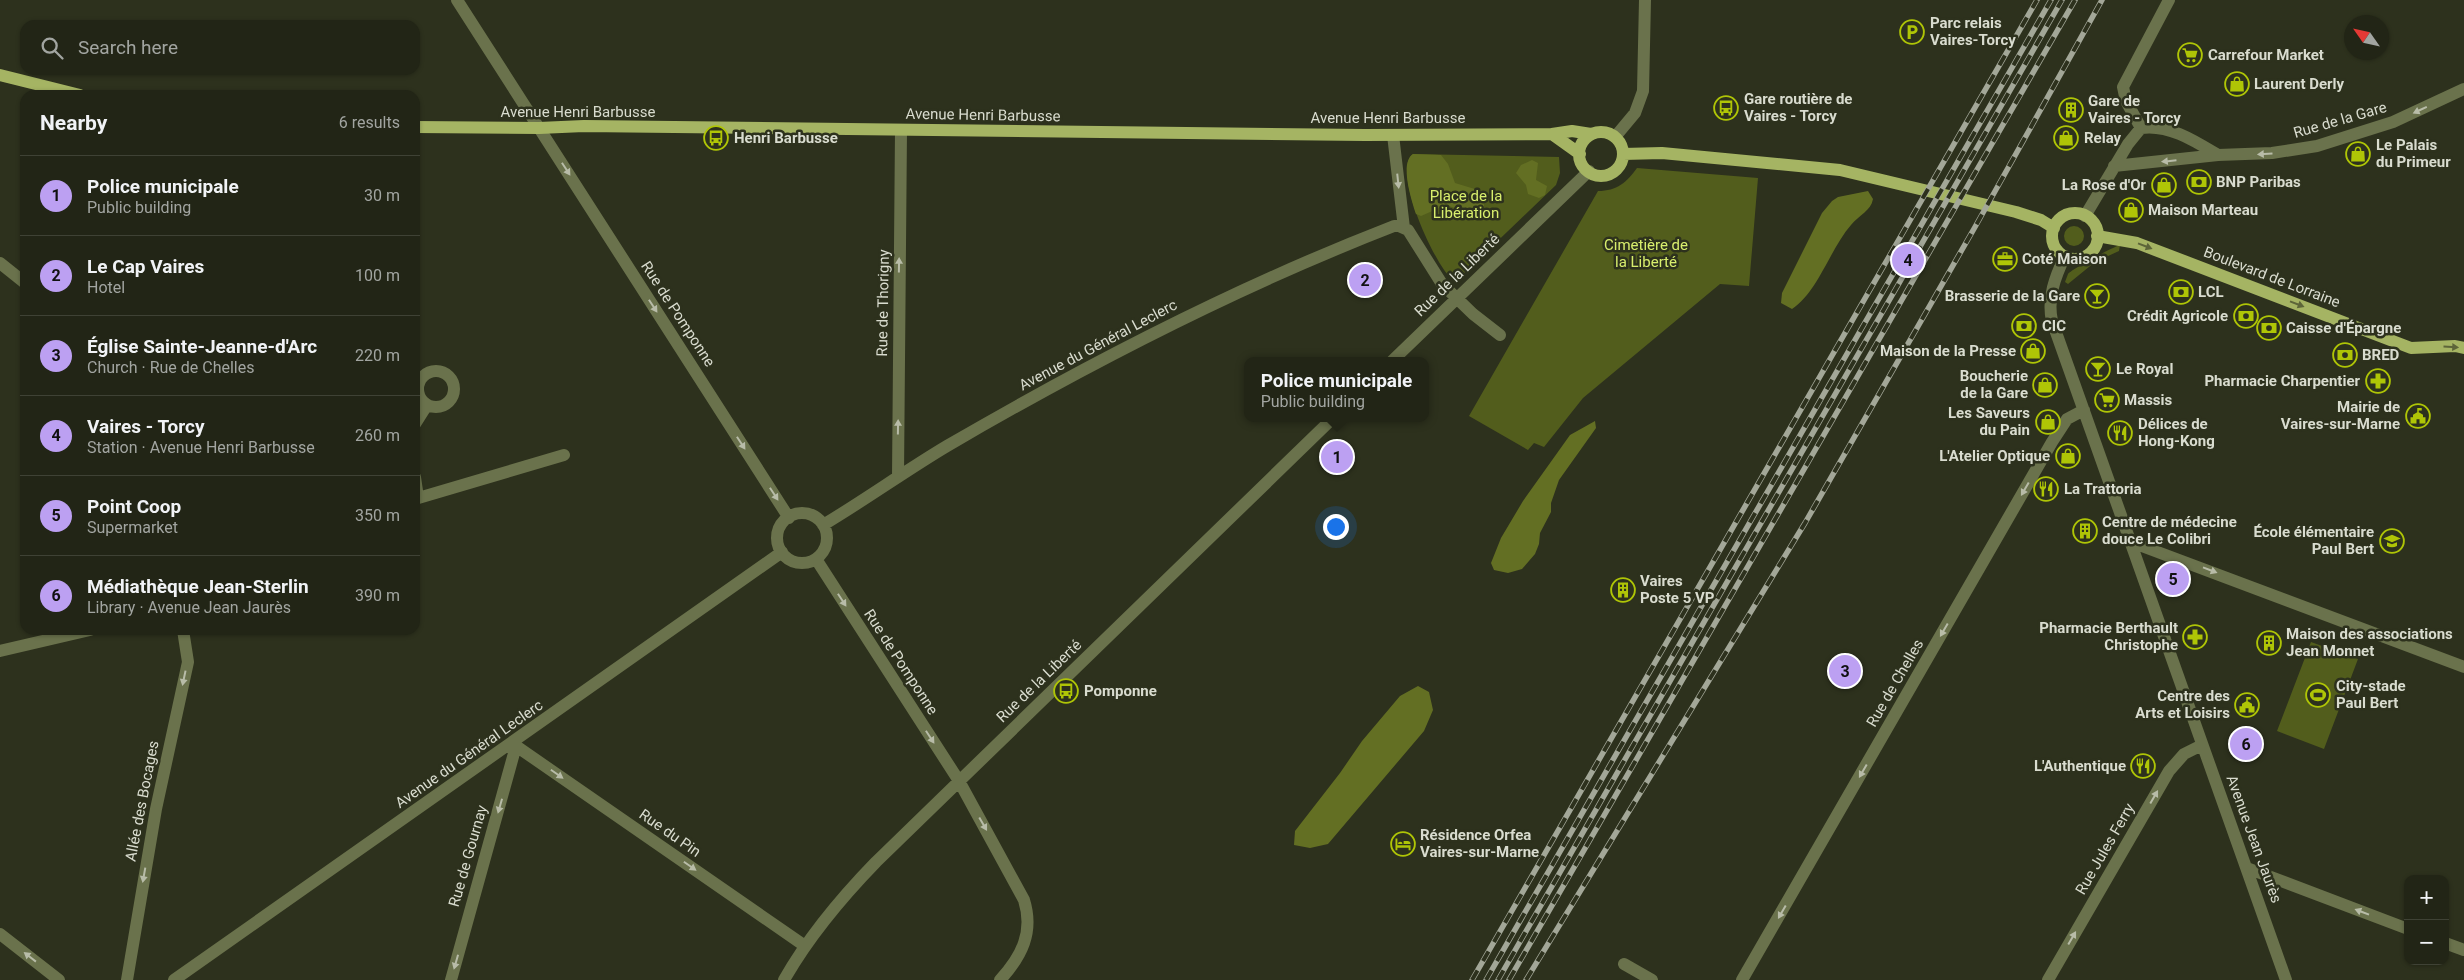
<!DOCTYPE html>
<meta charset="utf-8">
<style>
:root{--surface:#222516;--page:#2e3123;--text:#f1f3f6;--muted:#a2a5a1;--line:#3f4235;--accent:#bca0f2}
body{margin:0;font-family:Roboto,sans-serif;background:var(--page);color:var(--text)}
.controls{position:absolute;right:15px;bottom:15px;display:grid;overflow:hidden;border-radius:10px;box-shadow:0 1px 4px #0004}
.controls button{width:45px;height:45px;display:grid;place-items:center;padding:0;border:0;border-bottom:1px solid var(--line);background:var(--surface);color:var(--text);font:25px sans-serif}
.compass{position:absolute;left:2344px;top:15px;width:45px;height:45px;border-radius:50%;background:var(--surface);box-shadow:0 1px 4px #0004;rotate:304deg}
.you{position:absolute;left:1335px;top:526px;width:18px;height:18px;margin:-12px;border:4px solid #fff;border-radius:50%;background:#1a73e8;box-shadow:0 0 0 8px #1a73e833}
.badge{display:grid;place-items:center;width:32px;height:32px;border-radius:50%;background:var(--accent);color:#111;font-size:16px;font-weight:700}
.pin{position:absolute;translate:-50% -50%;border:2px solid #fff;box-shadow:0 1px 5px #0006}
.popup{position:absolute;left:1244px;top:357px;width:185px;height:65px;box-sizing:border-box;display:grid;place-content:center;border-radius:10px;background:var(--surface);filter:drop-shadow(0 1px 4px #0005);font-size:16px;white-space:nowrap;color:var(--muted)}
.popup b{font-size:19px;color:var(--text)}
.popup::after{content:'';position:absolute;left:50%;top:100%;margin-left:-10px;border:10px solid transparent;border-top-color:var(--surface)}
.list{margin:0;padding:0;list-style:none}
h2{display:flex;justify-content:space-between;align-items:center;height:65px;margin:0;padding:0 20px;font-size:21px}
h2 small{font-size:16px;font-weight:400;color:var(--muted)}
.list li{display:grid;grid-template-columns:32px 1fr auto;gap:15px;align-items:center;box-sizing:border-box;height:80px;padding:0 20px;border-top:1px solid var(--line)}
.list b{display:block;font-size:19px;white-space:nowrap}
.list p{margin:0;font-size:16px;white-space:nowrap;color:var(--muted)}
.list em{font-size:16px;font-style:normal;color:var(--muted)}
.icon{flex:none;width:28px;height:28px;fill:none;stroke:currentColor;stroke-width:2;stroke-linecap:round;stroke-linejoin:round}
.map{position:relative;flex:none;width:2464px;height:980px;overflow:hidden}
.search{position:absolute;background:var(--surface);box-shadow:0 1px 4px #0004;left:20px;top:20px;width:400px;height:55px;display:flex;align-items:center;gap:12px;box-sizing:border-box;padding:0 18px;border-radius:15px;color:var(--muted);font-size:19px}
.panel{position:absolute;background:var(--surface);box-shadow:0 1px 4px #0004;left:20px;top:90px;width:400px;height:545px;border-radius:15px}
.map>svg:first-child{display:block}
.green{fill:#525d1c}
.forest{fill:#636f23}
.lines{fill:none;stroke-linecap:round;stroke-linejoin:round}
.minor{stroke:#6a724c;stroke-width:12}
.major{stroke:#a5b463;stroke-width:12}
.rail-casing{stroke:#a3a798;stroke-width:5.5}
.rail{stroke:#2d311d;stroke-width:4;stroke-dasharray:11;stroke-linecap:butt}
.oneway{fill:#b8bca8}
.oneway2{fill:#5d6539}
.labels{text-anchor:middle;dominant-baseline:central;stroke-width:5;stroke-linejoin:round;paint-order:stroke}
.poi-label{font-size:15px;font-weight:bold;fill:#d9dccf;stroke:#2d311d;text-anchor:start}
.street-label{font-size:15px;fill:#d9dccf;stroke:#2d311d}
.park-label{font-size:15px;fill:#d8ee6d;stroke:#2d311d}
</style>
<div class="map">
<svg width="2464" height="980" viewBox="0 0 2464 980">
<rect width="100%" height="100%" fill="#2d311d"/>
<path class="green" d="M1413 154 1559 157 1560 173 1556 185 1457 280H1453C1435 267 1391 169 1413 154Z
M1637 168 1758 178 1749 286 1720 284 1583 398 1544 447 1534 443 1528 450 1469 416 1598 191C1617 191 1627 182 1637 168Z
M2064 236a10 10 0 1 1 20 0a10 10 0 1 1-20 0Z
M2120 245 2119 251 2095 262 2068 284 2065 282C2066 279 2067 277 2068 274 2072 269 2113 247 2120 245Z
M2311 642 2358 659 2324 749 2277 731Z"/>
<path class="forest" d="M1413 154 1441 155 1448 164 1455 183 1478 190 1484 201V211L1476 215 1446 205 1421 216 1416 214C1412 201 1399 163 1413 154Z
M1532 160 1538 163 1536 180 1547 186 1545 195 1539 198 1528 194 1526 185 1516 173 1521 165Z
M1868 191 1873 199C1871 211 1859 215 1851 225 1830 249 1818 292 1792 309L1781 303 1782 293 1822 213 1832 201 1838 197Z
M1595 421 1596 428 1559 480 1551 503V512L1540 533 1539 544 1535 554 1522 569 1508 573 1494 570 1491 563 1501 538 1523 501 1570 435Z
M1418 686 1429 692 1433 710 1424 731 1328 844 1310 848 1294 845 1295 831 1340 773 1362 741 1400 696Z"/>
<g class="lines">
<path class="minor" d="M457 0 789 518
M2141 128 2126 101 2123 87 2169 0
M1393 135 1404 228
M1615 137 1635 113 1643 91 1645 0
M2114 166 2218 155 2272 153 2317 146 2393 122 2464 89
M2085 216 2128 144 2141 128C2169 124 2195 141 2218 155
M2065 256C2055 277 2047 298 2052 321L2286 980
M0 263 25 283
M1392 361 1589 171
M418 389a18 18 0 1 1 36 0a18 18 0 1 1-36 0Z
M415 424 427 405
M898 476 901 130
M415 477 418 498
M415 499 564 455
M777 538a25 25 0 1 1 50 0a25 25 0 1 1-50 0Z
M823 525C865 500 905 471 947 446 1091 362 1239 286 1394 226H1399L1408 230 1442 284 1473 314 1500 335
M2131 542 2464 667
M816 559 959 781 1024 900C1034 932 1022 956 1000 980
M0 651 90 630
M516 746 805 946
M2247 868 2408 929
M0 934 59 980
M2445 943 2464 950
M1624 964 1652 980
M127 980 156 809 188 662 183 630
M174 980 782 552
M451 980 516 746 514 743
M784 980C809 936 841 898 876 862L1333 418
M1742 980 2052 442 2067 419 2084 410
M2048 980 2169 771 2184 754 2202 745"/>
<path class="major" d="M0 75 80 95
M415 127 539 128 584 126 1365 135 1552 134 1572 131 1591 134
M1579 154a22 22 0 1 1 44 0a22 22 0 1 1-44 0Z
M1552 134 1580 154
M1623 154 1662 153 1840 170 2016 212 2041 220 2054 228
M2052 236a23 23 0 1 1 46 0a23 23 0 1 1-46 0Z
M2097 236 2137 243 2411 348 2455 346 2464 348"/>
<g class="rail-casing">
<path id="rail" d="M1472 980 2037 0
M1486 980 2051 0
M1498 980 2062 0
M1509 980 2075 0
M1526 980 1805 523 1975 227 2102 0"/>
</g>
<use href="#rail" class="rail"/>
</g>
<defs><path id="oneway-solid" d="M-6-.8H1V-3.2L6.5 0L1 3.2V.8H-6Z" transform="scale(1.25)"/></defs>
<g class="oneway">
<use href="#oneway-solid" transform="translate(2420 110) rotate(155)"/>
<use href="#oneway-solid" transform="translate(2265 154) rotate(177)"/>
<use href="#oneway-solid" transform="translate(2169 161) rotate(174)"/>
<use href="#oneway-solid" transform="translate(566 169) rotate(57)"/>
<use href="#oneway-solid" transform="translate(1398 181) rotate(84)"/>
<use href="#oneway-solid" transform="translate(899 265) rotate(-89)"/>
<use href="#oneway-solid" transform="translate(653 306) rotate(57)"/>
<use href="#oneway-solid" transform="translate(898 427) rotate(-89)"/>
<use href="#oneway-solid" transform="translate(741 443) rotate(57)"/>
<use href="#oneway-solid" transform="translate(2025 489) rotate(120)"/>
<use href="#oneway-solid" transform="translate(774 494) rotate(57)"/>
<use href="#oneway-solid" transform="translate(2210 570) rotate(21)"/>
<use href="#oneway-solid" transform="translate(842 600) rotate(57)"/>
<use href="#oneway-solid" transform="translate(1944 630) rotate(120)"/>
<use href="#oneway-solid" transform="translate(184 678) rotate(102)"/>
<use href="#oneway-solid" transform="translate(930 737) rotate(57)"/>
<use href="#oneway-solid" transform="translate(1863 771) rotate(120)"/>
<use href="#oneway-solid" transform="translate(557 774) rotate(35)"/>
<use href="#oneway-solid" transform="translate(2154 797) rotate(-60)"/>
<use href="#oneway-solid" transform="translate(500 806) rotate(106)"/>
<use href="#oneway-solid" transform="translate(983 824) rotate(60)"/>
<use href="#oneway-solid" transform="translate(690 866) rotate(35)"/>
<use href="#oneway-solid" transform="translate(144 875) rotate(100)"/>
<use href="#oneway-solid" transform="translate(1782 912) rotate(120)"/>
<use href="#oneway-solid" transform="translate(2362 912) rotate(-159)"/>
<use href="#oneway-solid" transform="translate(2072 938) rotate(-60)"/>
<use href="#oneway-solid" transform="translate(30 957) rotate(-142)"/>
<use href="#oneway-solid" transform="translate(456 962) rotate(106)"/>
</g>
<g class="oneway2">
<use href="#oneway-solid" transform="translate(2145 246) rotate(21)"/>
<use href="#oneway-solid" transform="translate(2297 304) rotate(21)"/>
<use href="#oneway-solid" transform="translate(2451 347) rotate(3)"/>
</g>
<defs>
<g id="parking-ring" transform="scale(1.25)"><circle r="9.5" fill="#2d311d" stroke="#afc506" stroke-width="1.5"/><path d="M-3.5-5.5H1a3.5 3.5 0 0 1 0 7H-1V5.5H-3.5ZM-1-3.4V-.6H.8a1.4 1.4 0 0 0 0-2.8Z" fill="#afc506"/></g>
<g id="supermarket-ring" transform="scale(1.25)"><circle r="9.5" fill="#2d311d" stroke="#afc506" stroke-width="1.5"/><path d="M-6-5.5h2.5l.6 2H6L4.5 2H-2.5L-4.4-4H-6ZM-1.5 3.2a1.3 1.3 0 1 0 .1 0ZM3 3.2a1.3 1.3 0 1 0 .1 0Z" fill="#afc506"/></g>
<g id="shop-ring" transform="scale(1.25)"><circle r="9.5" fill="#2d311d" stroke="#afc506" stroke-width="1.5"/><path d="M-5-2.5h2.3a2.7 3.5 0 0 1 5.4 0H5L5.5 6h-11ZM-1.5-2.5h3a1.5 2.3 0 0 0-3 0Z" fill="#afc506"/></g>
<g id="bus-ring" transform="scale(1.25)"><circle r="9.5" fill="#2d311d" stroke="#afc506" stroke-width="1.5"/><path d="M-5-6H5V4H4V6H2V4H-2V6H-4V4H-5ZM-3.5-4V0h7V-4ZM-3.5 1.2v1.5H-2V1.2ZM2 1.2v1.5H3.5V1.2Z" fill="#afc506"/></g>
<g id="building-ring" transform="scale(1.25)"><circle r="9.5" fill="#2d311d" stroke="#afc506" stroke-width="1.5"/><path d="M-4-6H4V6H1V3H-1V6H-4ZM-2.5-4.3h1.7v1.8h-1.7ZM.8-4.3h1.7v1.8H.8ZM-2.5-1h1.7V.8h-1.7ZM.8-1h1.7V.8H.8Z" fill="#afc506"/></g>
<g id="bank-ring" transform="scale(1.25)"><circle r="9.5" fill="#2d311d" stroke="#afc506" stroke-width="1.5"/><path d="M-6-4H6V4H-6ZM0-2.3a2.3 2.3 0 1 0 0 4.6a2.3 2.3 0 1 0 0-4.6Z" fill="#afc506"/></g>
<g id="office-ring" transform="scale(1.25)"><circle r="9.5" fill="#2d311d" stroke="#afc506" stroke-width="1.5"/><path d="M-6-3h4V-5.5h4V-3h4V5H-6ZM-1-4.5V-3h2v-1.5ZM-6 0V1H6V0Z" fill="#afc506"/></g>
<g id="bar-ring" transform="scale(1.25)"><circle r="9.5" fill="#2d311d" stroke="#afc506" stroke-width="1.5"/><path d="M-6-5H6L.8 .8V4.5H3.5V6h-7V4.5H-.8V.8Z" fill="#afc506"/></g>
<g id="pharmacy-ring" transform="scale(1.25)"><circle r="9.5" fill="#2d311d" stroke="#afc506" stroke-width="1.5"/><path d="M-2-6h4v4h4v4h-4v4h-4v-4h-4v-4h4Z" fill="#afc506"/></g>
<g id="civic-ring" transform="scale(1.25)"><circle r="9.5" fill="#2d311d" stroke="#afc506" stroke-width="1.5"/><path d="M-.6-6.5H3V-4.5H.6V-3L4-1V1h2V6H-6V1h2V-1L-.6-3ZM-1.2 2.5V6h2.4V2.5Z" fill="#afc506"/></g>
<g id="restaurant-ring" transform="scale(1.25)"><circle r="9.5" fill="#2d311d" stroke="#afc506" stroke-width="1.5"/><path d="M-5-6h1v4h1v-4h1v4h1v-4h1v5L-1.5 .5V6h-2V.5L-5-1ZM5-6V6H3V1.5H1.5Q1.5-4 5-6Z" fill="#afc506"/></g>
<g id="school-ring" transform="scale(1.25)"><circle r="9.5" fill="#2d311d" stroke="#afc506" stroke-width="1.5"/><path d="M0-5L7-2L0 1L-7-2ZM-4 1L0 2.5L4 1V4Q0 6-4 4Z" fill="#afc506"/></g>
<g id="stadium-ring" transform="scale(1.25)"><circle r="9.5" fill="#2d311d" stroke="#afc506" stroke-width="1.5"/><path d="M0-5a6.5 5 0 1 0 0 10a6.5 5 0 1 0 0-10ZM-3.5-1.8h7v3.6h-7Z" fill="#afc506"/></g>
<g id="hotel-ring" transform="scale(1.25)"><circle r="9.5" fill="#2d311d" stroke="#afc506" stroke-width="1.5"/><path d="M-6-4.5h1.5V1H6V5H4.5V3h-9V5H-6ZM-4 0a1.8 1.8 0 1 1 3.6 0ZM.5 0V-2.5h3Q6-2.5 6 0Z" fill="#afc506"/></g>
</defs>
<g fill-rule="evenodd">
<use href="#parking-ring" x="1912" y="32"/>
<use href="#supermarket-ring" x="2190" y="55"/>
<use href="#shop-ring" x="2237" y="84"/>
<use href="#bus-ring" x="1726" y="108"/>
<use href="#building-ring" x="2071" y="110"/>
<use href="#bus-ring" x="716" y="138"/>
<use href="#shop-ring" x="2066" y="138"/>
<use href="#shop-ring" x="2358" y="154"/>
<use href="#bank-ring" x="2199" y="182"/>
<use href="#shop-ring" x="2164" y="185"/>
<use href="#shop-ring" x="2131" y="210"/>
<use href="#office-ring" x="2005" y="259"/>
<use href="#bank-ring" x="2181" y="292"/>
<use href="#bar-ring" x="2097" y="296"/>
<use href="#bank-ring" x="2246" y="316"/>
<use href="#bank-ring" x="2024" y="326"/>
<use href="#bank-ring" x="2269" y="328"/>
<use href="#shop-ring" x="2033" y="351"/>
<use href="#bank-ring" x="2345" y="355"/>
<use href="#bar-ring" x="2098" y="369"/>
<use href="#pharmacy-ring" x="2378" y="381"/>
<use href="#shop-ring" x="2045" y="385"/>
<use href="#supermarket-ring" x="2107" y="400"/>
<use href="#civic-ring" x="2418" y="416"/>
<use href="#shop-ring" x="2048" y="422"/>
<use href="#restaurant-ring" x="2120" y="433"/>
<use href="#shop-ring" x="2068" y="456"/>
<use href="#restaurant-ring" x="2046" y="489"/>
<use href="#building-ring" x="2085" y="531"/>
<use href="#school-ring" x="2392" y="541"/>
<use href="#building-ring" x="1623" y="590"/>
<use href="#pharmacy-ring" x="2195" y="637"/>
<use href="#building-ring" x="2269" y="643"/>
<use href="#bus-ring" x="1066" y="691"/>
<use href="#stadium-ring" x="2318" y="695"/>
<use href="#civic-ring" x="2247" y="705"/>
<use href="#restaurant-ring" x="2143" y="766"/>
<use href="#hotel-ring" x="1403" y="844"/>
</g>
<g class="labels">
<g class="poi-label">
<text x="1930" y="23">Parc relais<tspan x="1930" dy="17">Vaires-Torcy</tspan></text>
<text x="2208" y="55">Carrefour Market</text>
<text x="2254" y="84">Laurent Derly</text>
<text x="1744" y="99">Gare routière de<tspan x="1744" dy="17">Vaires - Torcy</tspan></text>
<text x="2088" y="101">Gare de<tspan x="2088" dy="17">Vaires - Torcy</tspan></text>
<text x="734" y="138">Henri Barbusse</text>
<text x="2084" y="138">Relay</text>
<text x="2376" y="145">Le Palais<tspan x="2376" dy="17">du Primeur</tspan></text>
<text x="2216" y="182">BNP Paribas</text>
<text x="2146" y="185" text-anchor="end">La Rose d'Or</text>
<text x="2148" y="210">Maison Marteau</text>
<text x="2022" y="259">Coté Maison</text>
<text x="2198" y="292">LCL</text>
<text x="2080" y="296" text-anchor="end">Brasserie de la Gare</text>
<text x="2228" y="316" text-anchor="end">Crédit Agricole</text>
<text x="2042" y="326">CIC</text>
<text x="2286" y="328">Caisse d'Épargne</text>
<text x="2016" y="351" text-anchor="end">Maison de la Presse</text>
<text x="2362" y="355">BRED</text>
<text x="2116" y="369">Le Royal</text>
<text x="2028" y="376" text-anchor="end">Boucherie<tspan x="2028" dy="17">de la Gare</tspan></text>
<text x="2360" y="381" text-anchor="end">Pharmacie Charpentier</text>
<text x="2124" y="400">Massis</text>
<text x="2400" y="407" text-anchor="end">Mairie de<tspan x="2400" dy="17">Vaires-sur-Marne</tspan></text>
<text x="2030" y="413" text-anchor="end">Les Saveurs<tspan x="2030" dy="17">du Pain</tspan></text>
<text x="2138" y="424">Délices de<tspan x="2138" dy="17">Hong-Kong</tspan></text>
<text x="2050" y="456" text-anchor="end">L'Atelier Optique</text>
<text x="2064" y="489">La Trattoria</text>
<text x="2102" y="522">Centre de médecine<tspan x="2102" dy="17">douce Le Colibri</tspan></text>
<text x="2374" y="532" text-anchor="end">École élémentaire<tspan x="2374" dy="17">Paul Bert</tspan></text>
<text x="1640" y="581">Vaires<tspan x="1640" dy="17">Poste 5 VP</tspan></text>
<text x="2178" y="628" text-anchor="end">Pharmacie Berthault<tspan x="2178" dy="17">Christophe</tspan></text>
<text x="2286" y="634">Maison des associations<tspan x="2286" dy="17">Jean Monnet</tspan></text>
<text x="2336" y="686">City-stade<tspan x="2336" dy="17">Paul Bert</tspan></text>
<text x="1084" y="691">Pomponne</text>
<text x="2230" y="696" text-anchor="end">Centre des<tspan x="2230" dy="17">Arts et Loisirs</tspan></text>
<text x="2126" y="766" text-anchor="end">L'Authentique</text>
<text x="1420" y="835">Résidence Orfea<tspan x="1420" dy="17">Vaires-sur-Marne</tspan></text>
</g>
<g class="street-label">
<text x="578" y="112">Avenue Henri Barbusse</text>
<text transform="translate(983 115) rotate(1)">Avenue Henri Barbusse</text>
<text x="1388" y="118">Avenue Henri Barbusse</text>
<text transform="translate(2340 120) rotate(-16)">Rue de la Gare</text>
<text transform="translate(1457 275) rotate(-44)">Rue de la Liberté</text>
<text transform="translate(2272 277) rotate(21)">Boulevard de Lorraine</text>
<text transform="translate(883 303) rotate(-89)">Rue de Thorigny</text>
<text transform="translate(678 314) rotate(57)">Rue de Pomponne</text>
<text transform="translate(1098 345) rotate(-28)">Avenue du Général Leclerc</text>
<text transform="translate(901 662) rotate(57)">Rue de Pomponne</text>
<text transform="translate(1039 681) rotate(-44)">Rue de la Liberté</text>
<text transform="translate(1895 683) rotate(-60)">Rue de Chelles</text>
<text transform="translate(469 754) rotate(-35)">Avenue du Général Leclerc</text>
<text transform="translate(142 801) rotate(-79)">Allée des Bocages</text>
<text transform="translate(670 833) rotate(35)">Rue du Pin</text>
<text transform="translate(2254 839) rotate(70)">Avenue Jean Jaurès</text>
<text transform="translate(2105 849) rotate(-60)">Rue Jules Ferry</text>
<text transform="translate(468 856) rotate(-74)">Rue de Gournay</text>
</g>
<g class="park-label">
<text x="1466" y="196">Place de la<tspan x="1466" dy="17">Libération</tspan></text>
<text x="1646" y="245">Cimetière de<tspan x="1646" dy="17">la Liberté</tspan></text>
</g>
</g>
</svg>
<div class="controls">
<button>+</button>
<button>−</button>
</div>
<svg class="compass" viewBox="-18 -18 36 36"><path d="M0-13l5 13h-10z" fill="#e53935"/><path d="M0 13l5-13h-10z" fill="#a2a5a1"/></svg>
<div class="you"></div>
<div class="pin badge" style="left:1337px;top:457px">1</div>
<div class="popup"><b>Police municipale</b>Public building</div>
<div class="pin badge" style="left:1365px;top:280px">2</div>
<div class="pin badge" style="left:1845px;top:671px">3</div>
<div class="pin badge" style="left:1908px;top:260px">4</div>
<div class="pin badge" style="left:2173px;top:579px">5</div>
<div class="pin badge" style="left:2246px;top:744px">6</div>
<div class="search"><svg class="icon" aria-label="search" viewBox="0 0 24 24"><circle cx="10" cy="10" r="6"/><path d="M15 15l6 6"/></svg>Search here</div>
<section class="panel">
<h2>Nearby<small>6 results</small></h2>
<ul class="list">
<li><span class="badge">1</span><div><b>Police municipale</b><p>Public building</p></div><em>30 m</em></li>
<li><span class="badge">2</span><div><b>Le Cap Vaires</b><p>Hotel</p></div><em>100 m</em></li>
<li><span class="badge">3</span><div><b>Église Sainte-Jeanne-d'Arc</b><p>Church · Rue de Chelles</p></div><em>220 m</em></li>
<li><span class="badge">4</span><div><b>Vaires - Torcy</b><p>Station · Avenue Henri Barbusse</p></div><em>260 m</em></li>
<li><span class="badge">5</span><div><b>Point Coop</b><p>Supermarket</p></div><em>350 m</em></li>
<li><span class="badge">6</span><div><b>Médiathèque Jean-Sterlin</b><p>Library · Avenue Jean Jaurès</p></div><em>390 m</em></li>
</ul>
</section>
</div>
